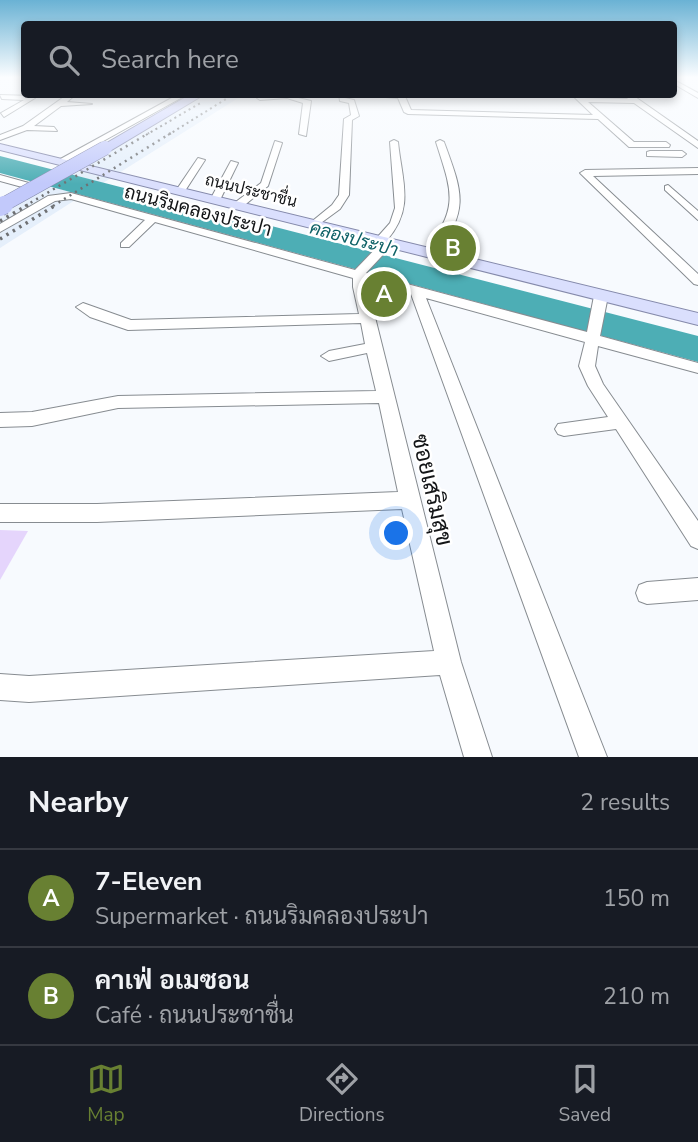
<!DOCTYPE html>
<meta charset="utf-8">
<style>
:root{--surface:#171b24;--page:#20242c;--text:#f1f3f6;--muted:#9ea1a6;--line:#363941;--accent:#688032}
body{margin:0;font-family:"Nunito Sans",Sarabun,sans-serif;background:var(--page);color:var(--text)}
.you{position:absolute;left:397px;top:534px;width:24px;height:24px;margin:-18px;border:5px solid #fff;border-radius:50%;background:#1a73e8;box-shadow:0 0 0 10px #1a73e833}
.badge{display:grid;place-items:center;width:46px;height:46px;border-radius:50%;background:var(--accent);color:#fff;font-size:23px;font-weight:700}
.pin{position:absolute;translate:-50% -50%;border:4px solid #fff;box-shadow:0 2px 7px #0006}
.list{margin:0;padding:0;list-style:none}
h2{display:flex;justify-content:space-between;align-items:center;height:91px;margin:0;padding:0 28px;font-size:30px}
h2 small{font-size:23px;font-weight:400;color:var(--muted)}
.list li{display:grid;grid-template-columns:46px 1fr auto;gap:21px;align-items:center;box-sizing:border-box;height:98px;padding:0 28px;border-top:2px solid var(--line)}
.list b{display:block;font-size:26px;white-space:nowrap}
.list p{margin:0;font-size:23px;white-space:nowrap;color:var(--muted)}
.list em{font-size:23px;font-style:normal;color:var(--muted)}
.icon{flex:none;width:38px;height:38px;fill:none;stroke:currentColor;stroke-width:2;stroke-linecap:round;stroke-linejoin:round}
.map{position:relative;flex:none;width:698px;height:757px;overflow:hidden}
.search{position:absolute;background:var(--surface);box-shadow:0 4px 10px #0003;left:21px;right:21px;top:21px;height:77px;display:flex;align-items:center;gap:18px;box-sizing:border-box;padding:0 24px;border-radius:7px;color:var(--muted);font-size:26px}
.sheet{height:287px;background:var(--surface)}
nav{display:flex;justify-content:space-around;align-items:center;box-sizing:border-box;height:98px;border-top:2px solid var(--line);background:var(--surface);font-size:19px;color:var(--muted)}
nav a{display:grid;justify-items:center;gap:4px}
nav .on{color:var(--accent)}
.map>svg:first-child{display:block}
.built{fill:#e5effb}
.green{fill:#e5d5fc}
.water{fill:#4daeb5}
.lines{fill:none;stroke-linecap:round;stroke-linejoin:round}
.minor-casing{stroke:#878c91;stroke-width:2}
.major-casing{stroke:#858aab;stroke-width:2}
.highway-casing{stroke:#858aab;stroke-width:2}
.minor{fill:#fff;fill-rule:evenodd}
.major{fill:#dadffd;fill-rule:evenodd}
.highway{fill:#c2c9fb;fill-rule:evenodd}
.rail-far2{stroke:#6e7073;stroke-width:2;stroke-dasharray:2 3.5;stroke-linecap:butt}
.rail-far1{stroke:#6e7073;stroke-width:2.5;stroke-dasharray:2 4.5;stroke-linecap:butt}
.rail{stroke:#6e7073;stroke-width:3.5;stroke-dasharray:2.5 5;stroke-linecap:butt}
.highway-bridge-far1-casing{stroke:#858aab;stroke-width:15;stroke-linecap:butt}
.highway-bridge-casing{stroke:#858aab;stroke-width:19;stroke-linecap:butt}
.highway-bridge-far1{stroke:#c2c9fb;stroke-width:14}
.highway-bridge{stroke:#c2c9fb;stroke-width:18}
.labels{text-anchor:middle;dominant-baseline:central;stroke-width:5;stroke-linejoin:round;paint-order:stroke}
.far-street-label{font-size:16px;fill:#131517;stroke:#fff}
.far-water-label{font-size:18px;font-style:italic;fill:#0e6166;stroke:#fff}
.street-label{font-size:19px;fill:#131517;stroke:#fff}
.near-street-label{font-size:23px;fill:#131517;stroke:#fff}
</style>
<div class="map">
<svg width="698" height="757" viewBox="0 0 698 757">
<rect width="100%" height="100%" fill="#f7fafe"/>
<path class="built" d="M203 95H243L103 183 65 173Z
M44 185 83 195 0 248V209Z"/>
<path class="green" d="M0 530 28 531 0 580Z"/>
<path class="water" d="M0 156 698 336V362L0 173Z"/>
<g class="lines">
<g class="minor-casing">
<path id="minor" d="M674 80 698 93V98L674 84Z
M68 94H76L67 102 92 104 61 106 34 126 54 127 57 131 27 130 0 140V135L23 126Z
M179 94H188L62 164 55 162Z
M293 94 294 97 311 101 306 136 299 134 303 103 287 98 260 100 257 98Z
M339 94H345V98L354 100 359 116 352 120 349 195 340 209 314 228 309 225 310 223 332 205 339 195 344 119 351 115 349 103 340 101Z
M404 94 411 110 593 115 571 94H579L583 98 628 99 623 94H631L698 141V148L634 103 588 102 634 142H666L670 145 669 147H629L598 119 408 114 404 112 398 98 360 95Z
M0 95 32 96 35 98 4 117 1 113 24 100 2 99Z
M394 140 398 142C402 181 415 208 387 240L394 243 366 273 587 332 594 296 601 292 606 293 608 296 600 336 698 363V373L598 346 595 366 603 384 698 521V549L691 546 616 429 564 436 558 434 555 429 558 424 608 417 588 386 579 366 585 342 426 298 607 757H579L411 294 366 281 461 662 492 757H464L440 675 29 702 0 700V674L29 676 434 651 402 509 97 522H0V504H97L398 492 379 403 118 408 32 426 0 427V413L32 412 118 396 376 391 367 353 329 361 321 356 329 351 365 344 361 323 128 330 90 317 76 307 83 303 131 320 359 314 353 287V278L155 222 129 247H121V243L145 220 71 199 55 201 0 232V224L48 196 71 193 355 270 380 244 374 241 390 223 395 208 390 142Z
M440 140 444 142C463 194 470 210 434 256L430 257 424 253C459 207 453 195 436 142Z
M275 141 282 143 268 186 241 208H233V204L261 183Z
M650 151H682L686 154 682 157 647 156V152Z
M198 158 205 160 183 194H177L175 192Z
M231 161 238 163 219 202H211L210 200Z
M698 168V174L593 176 698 274V285L694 284 580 173 585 170Z
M0 175 36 185 38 187 33 190 0 181Z
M668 185 698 211V220L665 190V186Z
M698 578V600L647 604 639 601 636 593 639 585 647 582Z"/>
</g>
<g class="major-casing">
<path id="major" d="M0 144 698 313V325L0 150Z"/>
</g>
<g class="highway-casing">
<path id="highway" d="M191 94H205L110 151 98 148Z"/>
</g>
<use href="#minor" class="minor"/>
<use href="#major" class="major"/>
<use href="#highway" class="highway"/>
<path class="rail-far2" d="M146 135 202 102
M168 135 234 94"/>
<path class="rail-far1" d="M25 206 149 133
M53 206 171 133"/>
<path class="rail" d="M0 221 28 205
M0 239 56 205"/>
<g class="highway-bridge-far1-casing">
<path id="highway-bridge-far1" d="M1 206 105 148"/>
</g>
<g class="highway-bridge-casing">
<path id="highway-bridge" d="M0 207 4 205"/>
</g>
<use href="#highway-bridge-far1" class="highway-bridge-far1"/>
<use href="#highway-bridge" class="highway-bridge"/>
</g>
<linearGradient id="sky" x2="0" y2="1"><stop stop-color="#6ab2d4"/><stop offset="0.42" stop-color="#fbfdff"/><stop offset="1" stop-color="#fbfdff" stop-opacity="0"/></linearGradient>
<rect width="698" height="184" fill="url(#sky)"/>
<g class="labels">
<g class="far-street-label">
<text transform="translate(251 191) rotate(14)">ถนนประชาชื่น</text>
</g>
<g class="far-water-label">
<text transform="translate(354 239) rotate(15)">คลองประปา</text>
</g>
<g class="street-label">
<text transform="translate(198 211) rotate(15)">ถนนริมคลองประปา</text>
</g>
<g class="near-street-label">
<text transform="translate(432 490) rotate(77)">ซอยเสริมสุข</text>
</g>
</g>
</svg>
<div class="you"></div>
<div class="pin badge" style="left:384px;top:294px">A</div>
<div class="pin badge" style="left:453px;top:248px">B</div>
<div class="search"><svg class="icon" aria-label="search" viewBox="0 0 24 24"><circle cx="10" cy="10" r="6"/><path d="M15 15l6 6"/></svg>Search here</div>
</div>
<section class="sheet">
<h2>Nearby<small>2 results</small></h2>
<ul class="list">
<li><span class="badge">A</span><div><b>7-Eleven</b><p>Supermarket · ถนนริมคลองประปา</p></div><em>150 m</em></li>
<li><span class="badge">B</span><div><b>คาเฟ่ อเมซอน</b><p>Café · ถนนประชาชื่น</p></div><em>210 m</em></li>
</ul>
</section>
<nav>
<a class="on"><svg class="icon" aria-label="map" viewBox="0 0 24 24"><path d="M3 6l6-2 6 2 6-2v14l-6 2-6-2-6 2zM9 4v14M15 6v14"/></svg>Map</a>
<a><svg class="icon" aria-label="directions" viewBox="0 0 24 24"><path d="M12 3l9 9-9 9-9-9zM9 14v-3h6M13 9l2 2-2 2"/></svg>Directions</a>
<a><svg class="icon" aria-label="saved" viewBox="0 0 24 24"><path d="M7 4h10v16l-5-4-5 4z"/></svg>Saved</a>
</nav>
